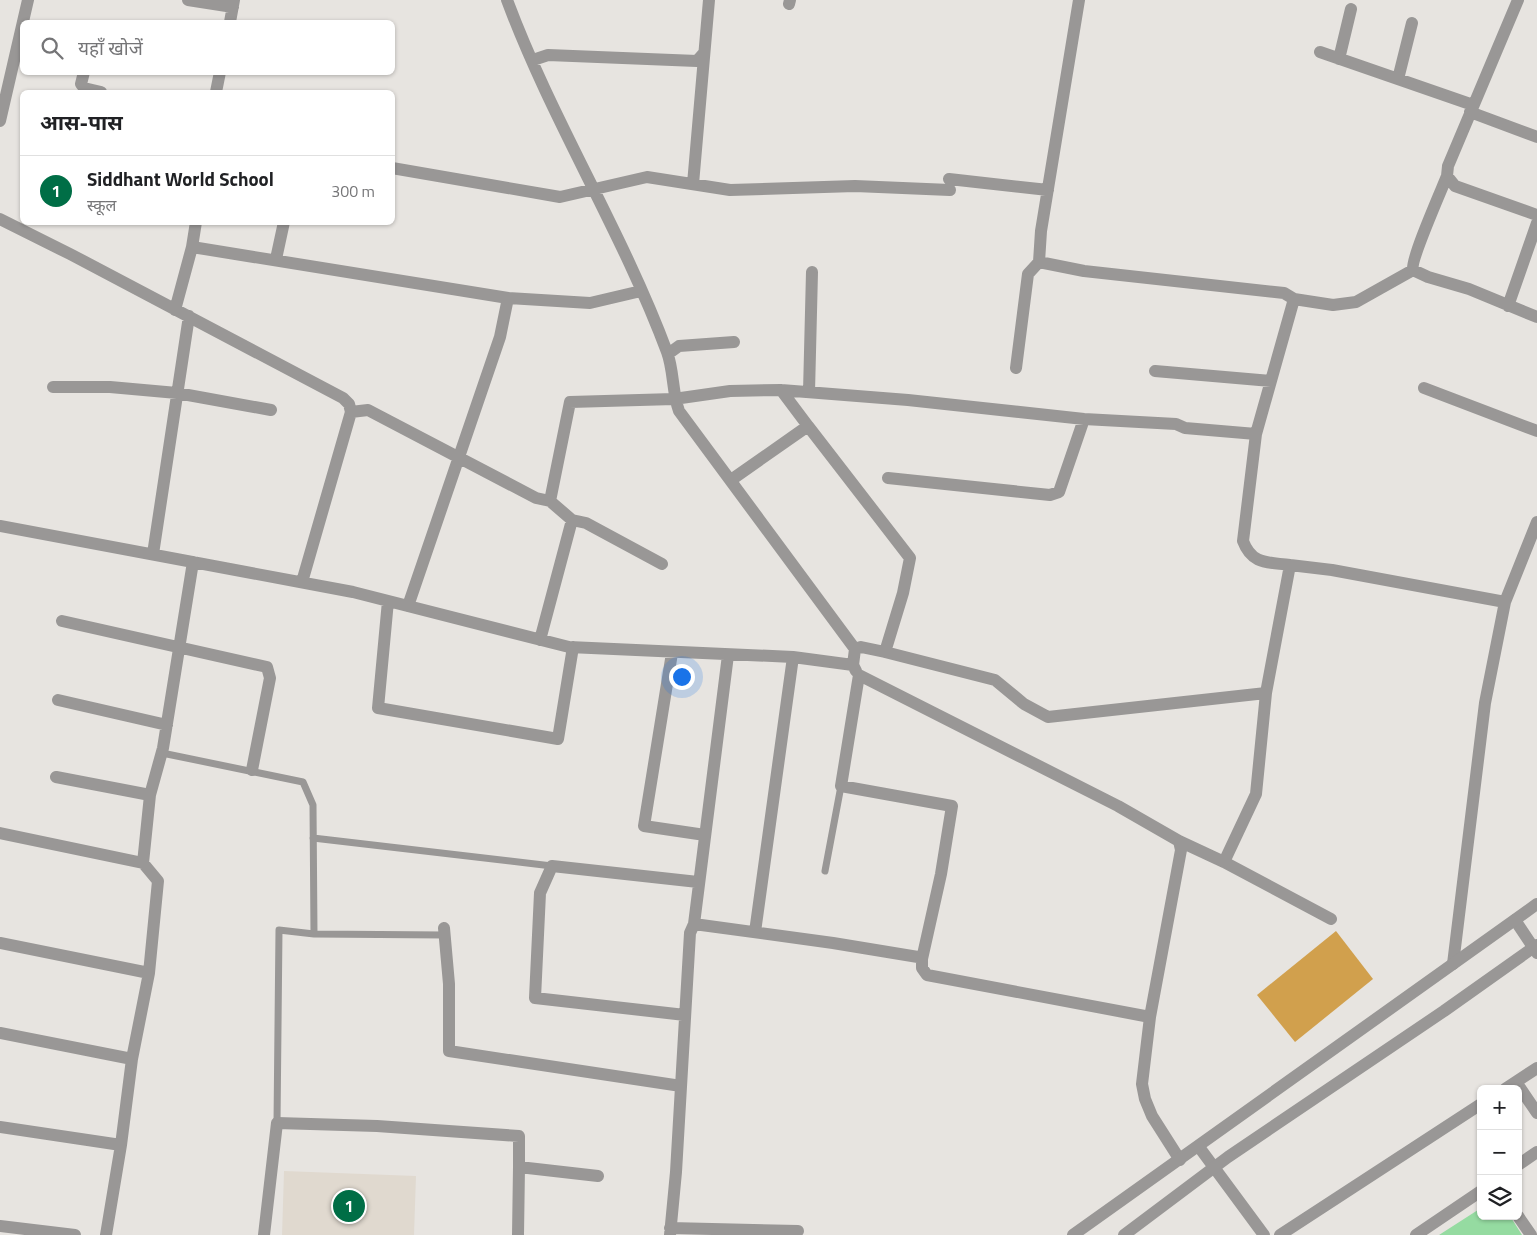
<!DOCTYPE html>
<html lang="hi">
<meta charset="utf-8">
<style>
:root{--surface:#fff;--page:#f6f6f6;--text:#202124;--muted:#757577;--line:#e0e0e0;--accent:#006e46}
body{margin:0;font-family:"Titillium Web","Noto Sans Devanagari",sans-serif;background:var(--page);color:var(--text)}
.controls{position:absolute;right:15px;bottom:15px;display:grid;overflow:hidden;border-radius:8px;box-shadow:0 1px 4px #0004}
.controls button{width:45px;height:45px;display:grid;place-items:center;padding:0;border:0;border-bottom:1px solid var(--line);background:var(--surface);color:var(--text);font:25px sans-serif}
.you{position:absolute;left:681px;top:676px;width:18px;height:18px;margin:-12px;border:4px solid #fff;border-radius:50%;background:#1a73e8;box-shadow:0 0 0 8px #1a73e833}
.badge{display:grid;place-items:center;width:32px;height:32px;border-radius:50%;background:var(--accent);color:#fff;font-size:16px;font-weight:700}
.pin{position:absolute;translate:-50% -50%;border:2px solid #fff;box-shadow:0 1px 5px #0006}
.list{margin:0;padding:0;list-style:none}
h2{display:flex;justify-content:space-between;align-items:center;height:65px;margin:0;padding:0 20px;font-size:21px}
h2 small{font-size:16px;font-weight:400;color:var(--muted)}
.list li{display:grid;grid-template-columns:32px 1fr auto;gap:15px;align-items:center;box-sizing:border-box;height:70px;padding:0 20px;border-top:1px solid var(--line)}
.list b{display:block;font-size:19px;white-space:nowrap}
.list p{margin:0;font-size:16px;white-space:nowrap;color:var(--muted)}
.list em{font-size:16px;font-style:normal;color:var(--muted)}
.icon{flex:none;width:28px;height:28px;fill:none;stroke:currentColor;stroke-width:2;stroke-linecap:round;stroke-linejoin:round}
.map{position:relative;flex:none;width:1537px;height:1235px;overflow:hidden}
.search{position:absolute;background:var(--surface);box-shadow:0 1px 4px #0004;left:20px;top:20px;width:375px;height:55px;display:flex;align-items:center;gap:12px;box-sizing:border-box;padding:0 18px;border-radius:8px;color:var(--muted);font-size:19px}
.panel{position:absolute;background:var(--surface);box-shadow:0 1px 4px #0004;left:20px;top:90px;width:375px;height:135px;border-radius:8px}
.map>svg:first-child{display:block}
.built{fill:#e0d9cf}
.green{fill:#95dba1}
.building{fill:#d1a04d}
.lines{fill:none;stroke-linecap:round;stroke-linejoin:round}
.service{stroke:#999796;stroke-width:7}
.minor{stroke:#999796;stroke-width:12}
.tertiary{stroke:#999796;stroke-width:12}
</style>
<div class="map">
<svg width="1537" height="1235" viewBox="0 0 1537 1235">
<rect width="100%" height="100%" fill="#e7e4e0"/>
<path class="built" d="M284 1171 416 1176 414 1235H282Z"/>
<path class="green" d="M1481 1208V1216H1510L1522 1235H1439Z"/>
<path class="building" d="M1336 931 1373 979 1295 1042 1257 995Z"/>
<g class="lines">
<path class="service" d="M162 753 303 782 313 805 314 934 444 935
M313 838 552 866
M825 871 841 786
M277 1123 279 930 314 934"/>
<path class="minor" d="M188 0 233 7
M507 0C552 121 622 231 667 352 674 371 672 392 679 411L855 649 853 665
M1079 0 1041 231 1039 262 1084 271 1284 293 1294 299 1256 434 1243 541C1252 565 1268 562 1290 565
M1518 0 1448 166 1447 176 1455 186 1537 215
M789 4 790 0
M230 22 234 0
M1320 52 1473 105
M1339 59 1351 9
M533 60 548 55 697 61 704 53
M84 72 81 84 84 88 101 92
M1398 79 1412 23
M216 92 220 72
M1470 112 1537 137
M0 121 28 0
M392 168 560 197 647 177 730 190 855 186 950 190
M1447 176C1441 191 1410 261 1413 270L1428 277 1469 289 1537 317
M949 179 1048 190
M693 184 709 0
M0 219 70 254 343 398 349 404 351 412 302 582
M192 247 508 298 590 303 641 291
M276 259 284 222
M1294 299 1333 305 1356 302 1413 270
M1508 306 1537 223
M175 310 192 247 196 222
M668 354 679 346 734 342
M1016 368 1028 274 1039 262
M1155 371 1271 381
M53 387H110L177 393 271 410
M1424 388 1537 431
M781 390 808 426
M809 392 812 272
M351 412 368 410 536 498 550 501 572 520 586 523 662 564
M888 478 1050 495 1059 492 1084 419
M731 480 808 426 910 558 903 593 885 652
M550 501 570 402 674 399 730 391 781 390 908 400 1084 419 1176 424 1185 428 1256 434
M0 526 353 592 569 647 793 657
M153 554 189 316
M388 601 378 708 558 739 573 647
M408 606 500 337 508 298
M62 621 267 667 270 678 252 770
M540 640 572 520
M855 649 861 647 885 652 995 680 1024 704 1048 717 1266 693
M672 653 644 826 705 835
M58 700 167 725
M56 777 150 795
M0 833 143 863 158 881 149 973 132 1059 121 1145 106 1235
M1179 841 1224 862 1256 794 1266 693 1290 565 1332 570 1505 602
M1224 862 1331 919
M143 863 150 795 163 748 193 562
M1515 920 1537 953
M694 924 728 655
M444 928 449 984V1051L681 1086
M755 932 793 657 853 665 856 671
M0 943 149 973
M922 959 941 874 952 806 841 786 859 675 1118 806 1179 841 1181 850 1150 1017 1142 1084 1145 1099 1152 1116 1180 1160
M1453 964 1485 703 1505 602 1537 522
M685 1015 535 998 540 893 552 866 698 882
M0 1033 132 1059
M1516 1082 1537 1113
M1505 1089 1537 1068
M0 1127 121 1145
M1199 1147 1264 1235
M1518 1165 1537 1152
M1518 1216 1531 1235
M0 1226 75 1235
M670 1228 798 1231
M264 1235 277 1123 377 1126 519 1136V1167
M518 1235 519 1167 598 1176
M670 1235 676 1172 690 933 694 924 833 943 918 957 922 959V968L927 975 1150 1017
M1280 1235 1481 1104
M1416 1235 1481 1191"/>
<path class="tertiary" d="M1073 1235 1537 904
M1124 1235 1228 1157 1444 1011 1537 945"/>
</g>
</svg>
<div class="controls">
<button>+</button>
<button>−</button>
<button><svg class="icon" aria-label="layers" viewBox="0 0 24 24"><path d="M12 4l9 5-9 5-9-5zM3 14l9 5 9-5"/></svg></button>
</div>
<div class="you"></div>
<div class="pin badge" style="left:349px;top:1206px">1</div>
<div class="search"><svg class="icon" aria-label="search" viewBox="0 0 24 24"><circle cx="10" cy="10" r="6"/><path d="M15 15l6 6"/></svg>यहाँ खोजें</div>
<section class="panel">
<h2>आस-पास<small></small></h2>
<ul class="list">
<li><span class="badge">1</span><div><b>Siddhant World School</b><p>स्कूल</p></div><em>300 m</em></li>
</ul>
</section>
</div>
